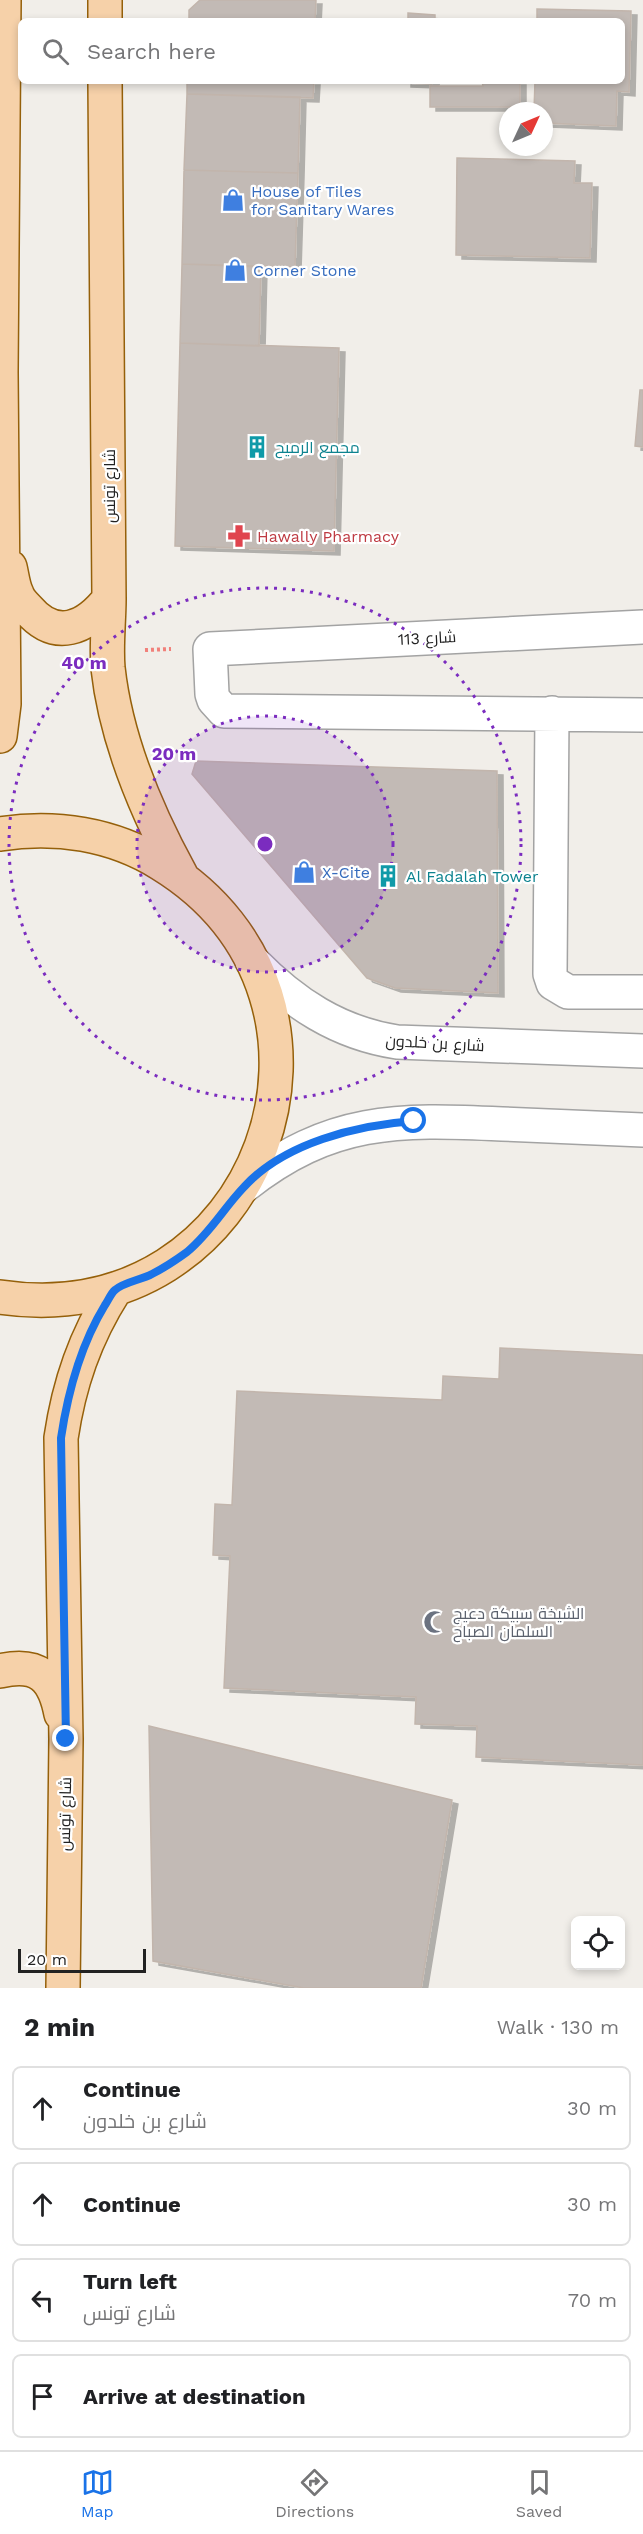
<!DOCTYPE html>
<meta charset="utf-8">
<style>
:root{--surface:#fff;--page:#f6f6f6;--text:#202124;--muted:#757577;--line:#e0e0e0;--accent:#1a73e8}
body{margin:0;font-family:"Work Sans",Cairo,sans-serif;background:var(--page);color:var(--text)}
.controls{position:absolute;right:18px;bottom:18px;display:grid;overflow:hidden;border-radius:9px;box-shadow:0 3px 9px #0003}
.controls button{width:54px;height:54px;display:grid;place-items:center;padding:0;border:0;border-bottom:2px solid var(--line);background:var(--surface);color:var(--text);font:30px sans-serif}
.compass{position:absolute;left:499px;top:102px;width:54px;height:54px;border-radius:50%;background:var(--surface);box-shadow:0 3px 9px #0003;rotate:46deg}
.scale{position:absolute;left:18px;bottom:15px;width:128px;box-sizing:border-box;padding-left:6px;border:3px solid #222;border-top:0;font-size:16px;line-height:21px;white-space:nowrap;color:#222;-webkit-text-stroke:4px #fff;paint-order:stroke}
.stop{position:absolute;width:18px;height:18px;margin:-14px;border:4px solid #1a73e8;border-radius:50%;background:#fff}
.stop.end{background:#1a73e8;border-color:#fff;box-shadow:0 2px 6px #0008}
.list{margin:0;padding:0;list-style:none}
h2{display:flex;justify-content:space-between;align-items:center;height:78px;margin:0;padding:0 24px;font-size:26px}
h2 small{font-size:20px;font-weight:400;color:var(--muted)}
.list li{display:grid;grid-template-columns:39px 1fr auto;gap:18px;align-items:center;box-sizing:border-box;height:84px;margin:0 12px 12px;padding:0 12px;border:2px solid var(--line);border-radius:9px}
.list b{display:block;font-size:22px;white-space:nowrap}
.list p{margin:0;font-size:20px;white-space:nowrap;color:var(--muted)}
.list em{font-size:20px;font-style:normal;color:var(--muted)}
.icon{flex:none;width:33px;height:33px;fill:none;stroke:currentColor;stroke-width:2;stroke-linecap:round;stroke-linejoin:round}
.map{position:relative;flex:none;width:643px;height:1988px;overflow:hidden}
.search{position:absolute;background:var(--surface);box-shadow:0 3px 9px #0003;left:18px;right:18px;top:18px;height:66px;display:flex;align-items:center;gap:15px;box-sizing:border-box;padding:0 21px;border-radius:9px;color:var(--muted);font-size:22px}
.sheet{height:462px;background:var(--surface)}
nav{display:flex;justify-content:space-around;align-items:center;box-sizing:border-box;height:84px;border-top:2px solid var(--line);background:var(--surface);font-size:16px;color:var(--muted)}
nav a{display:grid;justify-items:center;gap:3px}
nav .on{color:var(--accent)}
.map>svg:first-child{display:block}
.building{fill:#c2bab5;stroke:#c2b5ac;stroke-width:1.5;filter:url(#shadow)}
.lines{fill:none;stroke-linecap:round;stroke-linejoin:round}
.minor-casing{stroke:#a3a3a3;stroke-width:36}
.major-casing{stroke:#95600a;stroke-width:36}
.path{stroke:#f1807a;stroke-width:4;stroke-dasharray:3 3;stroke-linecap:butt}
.minor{stroke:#fff;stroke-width:33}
.major{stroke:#f6d1a9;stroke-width:33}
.route{stroke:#1a73e8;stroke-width:8}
.ring{fill:none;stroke:#7b2cbf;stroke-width:3;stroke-dasharray:3 6}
.labels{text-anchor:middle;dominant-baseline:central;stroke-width:4.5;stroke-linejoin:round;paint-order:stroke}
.shop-label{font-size:16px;fill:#366cbe;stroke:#fff;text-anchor:start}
.culture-label{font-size:16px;fill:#0d838f;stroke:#fff;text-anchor:start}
.street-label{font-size:16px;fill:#222;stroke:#fff}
.health-label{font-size:16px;fill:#be3a42;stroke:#fff;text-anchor:start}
.worship-label{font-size:16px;fill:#5b616d;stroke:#fff;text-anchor:start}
.centre{fill:#7b2cbf;stroke:#fff;stroke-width:3}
.ring-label{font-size:18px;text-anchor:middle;font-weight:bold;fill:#7b2cbf;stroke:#fff;stroke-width:4.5;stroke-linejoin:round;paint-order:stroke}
</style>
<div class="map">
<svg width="643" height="1988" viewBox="0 0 643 1988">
<defs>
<filter id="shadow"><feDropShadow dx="6" dy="4" stdDeviation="0" flood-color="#0004"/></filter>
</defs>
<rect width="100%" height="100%" fill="#f1eee9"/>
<path class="building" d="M200 0H316L315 21H189V10Z
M537 9 631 11 629 92 617 91 616 126 544 123V111H534L535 81H622V21H537Z
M408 13 435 15V21H408Z
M187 81H314L313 98 187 94Z
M405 81H433L432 84 405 83Z
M482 81H520V107H430V86H483Z
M187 94 300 97 298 173 184 170Z
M457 158 575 161 574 183H592L590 258 456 255Z
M184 170 298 173 295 267 182 264Z
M182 264 261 267 259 346 180 343Z
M180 343 339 348 334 551 175 546Z
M640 390H643V447L635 446Z
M196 761 497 771 498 993 395 988 367 978 192 774Z
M500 1348 643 1355V1765L476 1757 477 1726 415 1724 416 1697 224 1688 230 1556 213 1555 215 1504 232 1505 237 1391 442 1400 443 1376 499 1379Z
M149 1726 452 1800 421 1988H304L153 1961Z"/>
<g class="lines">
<g class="minor-casing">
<path id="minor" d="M643 627 210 649 212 694 214 700 224 711 643 715
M552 713 550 974 553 983 568 992H643
M252 961C293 1003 338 1033 397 1042L643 1051
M244 1186C330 1118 397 1119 502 1124 549 1126 596 1128 643 1130"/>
</g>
<g class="major-casing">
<path id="major" d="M105 0V21
M105 81 109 599C109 621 106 645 108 668 116 741 146 811 181 875
M10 567C12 575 13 586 17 594 19 600 24 605 28 609 56 642 86 628 109 599
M0 736 4 704 1 373 4 0
M0 834C55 825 113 834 161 864 382 1000 261 1336 0 1297
M0 1671C38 1662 54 1677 61 1714
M63 1988 66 1739 61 1438C69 1384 85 1337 115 1290"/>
</g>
<path class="path" d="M145 650 171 649"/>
<use href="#minor" class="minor"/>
<use href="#major" class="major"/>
</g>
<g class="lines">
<path class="route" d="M66 1739 61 1438C68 1391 80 1346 105 1305 108 1301 111 1293 115 1290 124 1282 141 1280 152 1274 164 1268 176 1260 187 1252 211 1232 223 1209 244 1187 284 1143 357 1125 414 1121"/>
</g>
<circle cx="265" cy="844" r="128" fill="#7b2cbf" fill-opacity=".12"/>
<g class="ring">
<circle cx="265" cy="844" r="128"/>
<circle cx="265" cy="844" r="256"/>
</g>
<defs>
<g id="shop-bare" transform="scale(1.8)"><path d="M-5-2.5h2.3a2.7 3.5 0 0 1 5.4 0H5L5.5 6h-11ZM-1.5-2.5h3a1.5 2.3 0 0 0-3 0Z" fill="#3f7fe0" stroke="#fff" stroke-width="2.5" paint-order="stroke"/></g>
<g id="building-bare" transform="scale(1.8)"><path d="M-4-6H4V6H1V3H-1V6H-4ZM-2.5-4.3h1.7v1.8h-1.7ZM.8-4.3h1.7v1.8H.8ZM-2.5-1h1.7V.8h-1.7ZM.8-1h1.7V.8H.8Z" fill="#0f9aa8" stroke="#fff" stroke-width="2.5" paint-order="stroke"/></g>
<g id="pharmacy-bare" transform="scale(1.8)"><path d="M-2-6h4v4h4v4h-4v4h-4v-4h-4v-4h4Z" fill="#e0444e" stroke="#fff" stroke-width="2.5" paint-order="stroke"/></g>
<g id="mosque-bare" transform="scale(1.8)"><path d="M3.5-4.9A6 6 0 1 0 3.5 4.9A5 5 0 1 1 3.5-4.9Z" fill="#6b7280" stroke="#fff" stroke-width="2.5" paint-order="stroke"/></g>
</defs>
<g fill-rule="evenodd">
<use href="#shop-bare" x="233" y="200"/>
<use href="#shop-bare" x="235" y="270"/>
<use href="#building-bare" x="257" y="447"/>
<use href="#pharmacy-bare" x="239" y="536"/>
<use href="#shop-bare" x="304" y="872"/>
<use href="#building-bare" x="388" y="876"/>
<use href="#mosque-bare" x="435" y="1622"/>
</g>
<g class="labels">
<g class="shop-label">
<text x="251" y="191">House of Tiles<tspan x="251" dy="18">for Sanitary Wares</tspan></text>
<text x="253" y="270">Corner Stone</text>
<text x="322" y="872">X-Cite</text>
</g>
<g class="culture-label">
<text x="275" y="447">مجمع الرميح</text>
<text x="406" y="876">Al Fadalah Tower</text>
</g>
<g class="street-label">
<text transform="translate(109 486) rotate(-90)">شارع تونس</text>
<text transform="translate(427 638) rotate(-3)">شارع 113</text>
<text transform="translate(435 1043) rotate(3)">شارع بن خلدون</text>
<text transform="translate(65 1814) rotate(-89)">شارع تونس</text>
</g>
<g class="health-label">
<text x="257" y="536">Hawally Pharmacy</text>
</g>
<g class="worship-label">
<text x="453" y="1613">الشيخة سبيكة دعيج<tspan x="453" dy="18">السلمان الصباح</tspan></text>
</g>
</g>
<circle cx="265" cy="844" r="9" class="centre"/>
<g class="ring-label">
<text x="84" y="669">40 m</text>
<text x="174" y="760">20 m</text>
</g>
</svg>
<div class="controls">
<button><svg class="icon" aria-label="locate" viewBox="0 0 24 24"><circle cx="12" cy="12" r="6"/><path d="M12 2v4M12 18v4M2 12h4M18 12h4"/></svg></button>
</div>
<svg class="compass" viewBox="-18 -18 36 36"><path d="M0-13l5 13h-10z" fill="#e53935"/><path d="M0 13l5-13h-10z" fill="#757577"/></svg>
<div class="scale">20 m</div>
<div class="stop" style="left:414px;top:1121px"></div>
<div class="stop end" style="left:66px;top:1739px"></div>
<div class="search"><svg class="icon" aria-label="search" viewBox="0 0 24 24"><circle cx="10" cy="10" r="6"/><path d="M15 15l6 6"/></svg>Search here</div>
</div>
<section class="sheet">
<h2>2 min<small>Walk · 130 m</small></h2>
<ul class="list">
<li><svg class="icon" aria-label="ahead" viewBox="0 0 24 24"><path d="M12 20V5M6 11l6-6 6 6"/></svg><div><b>Continue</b><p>شارع بن خلدون</p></div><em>30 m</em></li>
<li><svg class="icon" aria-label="ahead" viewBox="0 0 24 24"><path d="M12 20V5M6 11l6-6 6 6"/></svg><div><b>Continue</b></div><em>30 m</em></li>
<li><svg class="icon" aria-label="left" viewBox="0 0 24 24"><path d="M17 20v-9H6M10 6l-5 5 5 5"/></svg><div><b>Turn left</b><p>شارع تونس</p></div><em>70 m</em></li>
<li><svg class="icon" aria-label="arrive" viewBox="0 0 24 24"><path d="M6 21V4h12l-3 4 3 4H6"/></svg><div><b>Arrive at destination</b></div></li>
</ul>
</section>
<nav>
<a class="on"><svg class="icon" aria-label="map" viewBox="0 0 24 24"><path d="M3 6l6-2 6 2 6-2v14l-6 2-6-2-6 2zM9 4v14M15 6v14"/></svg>Map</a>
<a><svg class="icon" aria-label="directions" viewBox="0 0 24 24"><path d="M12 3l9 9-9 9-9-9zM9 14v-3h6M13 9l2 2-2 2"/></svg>Directions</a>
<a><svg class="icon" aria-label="saved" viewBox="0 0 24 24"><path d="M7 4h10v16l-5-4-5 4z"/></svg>Saved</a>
</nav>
